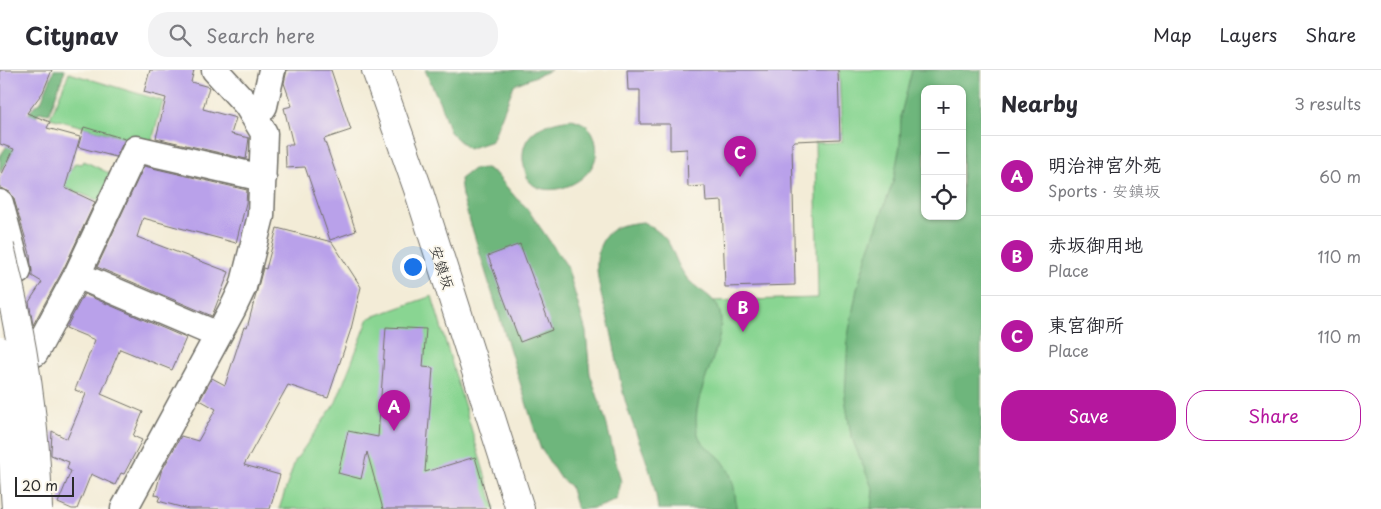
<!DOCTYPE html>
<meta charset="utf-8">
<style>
:root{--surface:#fff;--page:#f2f2f3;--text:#2b2b33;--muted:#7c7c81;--line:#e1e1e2;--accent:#b5179e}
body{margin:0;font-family:"Playpen Sans","Klee One",sans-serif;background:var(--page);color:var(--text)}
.controls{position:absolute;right:15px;top:15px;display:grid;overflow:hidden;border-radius:10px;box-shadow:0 1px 4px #0004}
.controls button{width:45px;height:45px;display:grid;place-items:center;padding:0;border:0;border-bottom:1px solid var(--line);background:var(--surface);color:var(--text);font:25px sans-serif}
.scale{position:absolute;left:15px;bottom:12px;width:59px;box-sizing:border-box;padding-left:5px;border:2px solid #2b2b2b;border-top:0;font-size:14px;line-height:18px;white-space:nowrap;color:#2b2b2b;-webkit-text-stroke:4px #fbf7ec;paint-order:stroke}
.you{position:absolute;left:412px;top:196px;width:18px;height:18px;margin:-12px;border:4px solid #fff;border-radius:50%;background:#1a73e8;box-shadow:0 0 0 8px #1a73e833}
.badge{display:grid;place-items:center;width:32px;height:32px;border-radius:50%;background:var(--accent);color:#fff;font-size:16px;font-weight:700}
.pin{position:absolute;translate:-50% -41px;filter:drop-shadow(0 1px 2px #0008)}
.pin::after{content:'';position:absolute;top:26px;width:18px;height:15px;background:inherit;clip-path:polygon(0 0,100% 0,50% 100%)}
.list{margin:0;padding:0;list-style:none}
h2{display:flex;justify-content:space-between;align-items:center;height:65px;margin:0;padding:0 20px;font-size:21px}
h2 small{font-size:16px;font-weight:400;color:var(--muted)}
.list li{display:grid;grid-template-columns:32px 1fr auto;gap:15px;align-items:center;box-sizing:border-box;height:80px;padding:0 20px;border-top:1px solid var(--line)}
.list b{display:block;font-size:19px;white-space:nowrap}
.list p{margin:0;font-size:16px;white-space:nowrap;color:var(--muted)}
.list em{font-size:16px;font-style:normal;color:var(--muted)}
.actions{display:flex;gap:10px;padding:15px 20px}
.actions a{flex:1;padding:11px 0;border:1px solid var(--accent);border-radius:20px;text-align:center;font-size:18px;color:var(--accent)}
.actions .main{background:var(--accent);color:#fff}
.icon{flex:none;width:28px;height:28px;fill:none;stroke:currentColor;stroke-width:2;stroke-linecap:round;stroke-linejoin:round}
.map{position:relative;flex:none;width:981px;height:439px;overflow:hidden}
header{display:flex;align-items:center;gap:30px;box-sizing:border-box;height:70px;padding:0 25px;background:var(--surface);border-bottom:1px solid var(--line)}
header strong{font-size:24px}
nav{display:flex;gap:28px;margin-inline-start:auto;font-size:18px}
.search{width:350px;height:45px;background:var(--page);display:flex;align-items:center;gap:12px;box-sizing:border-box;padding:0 18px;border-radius:20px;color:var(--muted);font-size:19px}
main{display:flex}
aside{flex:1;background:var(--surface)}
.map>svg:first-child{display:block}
.green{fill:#89d592;stroke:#5a805e}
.forest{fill:#6eb67c;stroke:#4c7054;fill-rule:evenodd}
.building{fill:#b9a1ea}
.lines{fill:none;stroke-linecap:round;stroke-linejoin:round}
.minor-casing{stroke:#716f67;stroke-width:29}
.major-casing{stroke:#716f67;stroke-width:30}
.minor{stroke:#fff;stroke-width:26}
.major{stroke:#fff;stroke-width:28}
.highway-bridge-casing{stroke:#716f67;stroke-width:30;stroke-linecap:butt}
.highway-bridge{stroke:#fff;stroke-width:28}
.labels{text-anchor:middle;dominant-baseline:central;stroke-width:4;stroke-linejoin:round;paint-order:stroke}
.street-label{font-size:15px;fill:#2b2b2b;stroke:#fbf7ec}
</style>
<header>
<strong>Citynav</strong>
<div class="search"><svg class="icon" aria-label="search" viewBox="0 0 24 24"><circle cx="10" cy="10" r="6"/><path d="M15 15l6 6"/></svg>Search here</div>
<nav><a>Map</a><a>Layers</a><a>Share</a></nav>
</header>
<main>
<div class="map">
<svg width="981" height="439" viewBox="0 0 981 439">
<rect width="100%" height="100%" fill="#fbf7ec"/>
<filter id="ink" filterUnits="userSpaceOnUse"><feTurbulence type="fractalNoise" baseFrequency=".02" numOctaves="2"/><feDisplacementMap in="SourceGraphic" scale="10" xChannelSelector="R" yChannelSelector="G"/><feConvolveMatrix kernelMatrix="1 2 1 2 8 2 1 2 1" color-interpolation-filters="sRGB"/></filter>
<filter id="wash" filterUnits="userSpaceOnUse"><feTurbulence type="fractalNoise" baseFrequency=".0096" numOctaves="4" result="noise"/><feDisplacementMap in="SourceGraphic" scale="20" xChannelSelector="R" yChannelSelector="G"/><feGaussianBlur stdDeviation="1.12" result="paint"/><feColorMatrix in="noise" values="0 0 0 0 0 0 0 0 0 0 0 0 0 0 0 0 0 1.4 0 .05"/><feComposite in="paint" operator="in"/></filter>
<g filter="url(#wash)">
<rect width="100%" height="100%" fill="#f3ecd7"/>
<path class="green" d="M839 0H939L925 19V66L894 439H698L688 299 710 231 818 228 815 73 842 72Z
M69 3 163 31 151 75 50 48Z
M38 90 71 100 75 93 82 94 84 91 115 106 102 132 33 105Z
M432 226 495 439H279L295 391 336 332 369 248Z"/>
<path class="forest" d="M54 0H65L49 44 39 42 0 103V86L34 36 41 32Z
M425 0H551L514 15 492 71 468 79 450 62 440 33Z
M912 0H981V439H871L873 420 851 366 845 328 848 266 857 219 868 181 893 112 900 75 901 44ZM925 19H962V146H925Z
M572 49C586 53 594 59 596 74 603 110 548 132 530 112 526 107 524 97 523 90 521 60 547 52 572 49Z
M486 98 495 103 516 128 526 137 567 196 586 262 590 304 605 348 621 412 617 429C603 437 593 439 577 439L570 416 559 407 540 377 462 126 460 109 473 99Z
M643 152C678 171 667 180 686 207 694 218 709 223 717 235 735 267 686 326 698 364 700 373 712 381 718 386 732 399 736 421 736 439H658C654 402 638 372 627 337 620 314 617 290 612 266 607 240 587 196 603 170 612 155 627 154 643 152Z"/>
<g id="blocks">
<path class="building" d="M0 0H52L43 22 27 43 50 52 47 58 80 67 65 118 95 132 64 198 33 255 29 232 42 212 32 206 30 184 14 129 10 122 0 118V108L14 79 0 74Z
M150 0H194L191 12 209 17 203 39 236 48 231 64 249 68 246 89 156 68 166 28 144 22Z
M287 0H331L351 60 324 69 356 161 330 170 305 97 286 98 285 75H293L284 38 292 36 284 13Z
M627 0H838L840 69 795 71 792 73 795 215 725 217 722 131 706 132 705 116 688 117 687 79 670 80V54H640V20H628Z
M84 57 125 69 116 87 78 77Z
M144 96 247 120 246 133 236 173 143 148 137 167 229 202 212 246 97 197Z
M277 158 332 172 361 217 351 259 328 328 288 315 244 395 280 405 270 439H188L158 431 160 426 155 425 161 402 181 366 198 371 216 339 200 330 212 308 225 315 244 257 247 258 263 198 266 199Z
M520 174 552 260 520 272 488 186Z
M84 224 186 268 172 300 120 279 101 324 143 342 133 366 142 370 124 404 121 403 115 415 91 404 77 439H72L58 433 71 401 67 399 69 392 51 385V382L52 361 67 369 86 324 75 320 95 270 66 258Z
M386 257 426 259 423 297 433 298 425 402 475 387 490 439H383L367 382 361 409 338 403 348 361 378 367Z"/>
</g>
</g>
<g filter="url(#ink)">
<use href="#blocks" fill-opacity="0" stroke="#716f67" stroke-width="1"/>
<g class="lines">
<g class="minor-casing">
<path id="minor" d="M256 47 264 36 272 0
M0 133 18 201
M77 205 218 265
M35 283 77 205 136 79 263 108
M124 439 233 238 243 217 261 146 264 63 247 35 215 0"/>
</g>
<g class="major-casing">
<path id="major" d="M376 0 418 119 520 439"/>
</g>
<use href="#minor" class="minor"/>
<use href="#major" class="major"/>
<g class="highway-bridge-casing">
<path id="highway-bridge" d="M0 177C22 263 36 350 38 439
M0 281 9 329 16 439"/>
</g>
<use href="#highway-bridge" class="highway-bridge"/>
</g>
</g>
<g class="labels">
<g class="street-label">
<text transform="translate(443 197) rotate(72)">安鎮坂</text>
</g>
</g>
</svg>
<div class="controls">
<button>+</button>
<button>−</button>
<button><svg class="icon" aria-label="locate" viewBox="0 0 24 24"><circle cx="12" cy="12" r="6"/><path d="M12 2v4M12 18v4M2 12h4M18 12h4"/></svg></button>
</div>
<div class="scale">20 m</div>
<div class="you"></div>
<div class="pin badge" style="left:394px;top:361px">A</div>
<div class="pin badge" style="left:743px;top:262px">B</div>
<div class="pin badge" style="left:740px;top:107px">C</div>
</div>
<aside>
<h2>Nearby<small>3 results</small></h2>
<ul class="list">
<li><span class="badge">A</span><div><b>明治神宮外苑</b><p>Sports · 安鎮坂</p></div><em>60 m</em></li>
<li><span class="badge">B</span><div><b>赤坂御用地</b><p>Place</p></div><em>110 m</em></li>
<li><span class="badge">C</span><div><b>東宮御所</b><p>Place</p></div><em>110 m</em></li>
</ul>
<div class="actions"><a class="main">Save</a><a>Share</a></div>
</aside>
</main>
